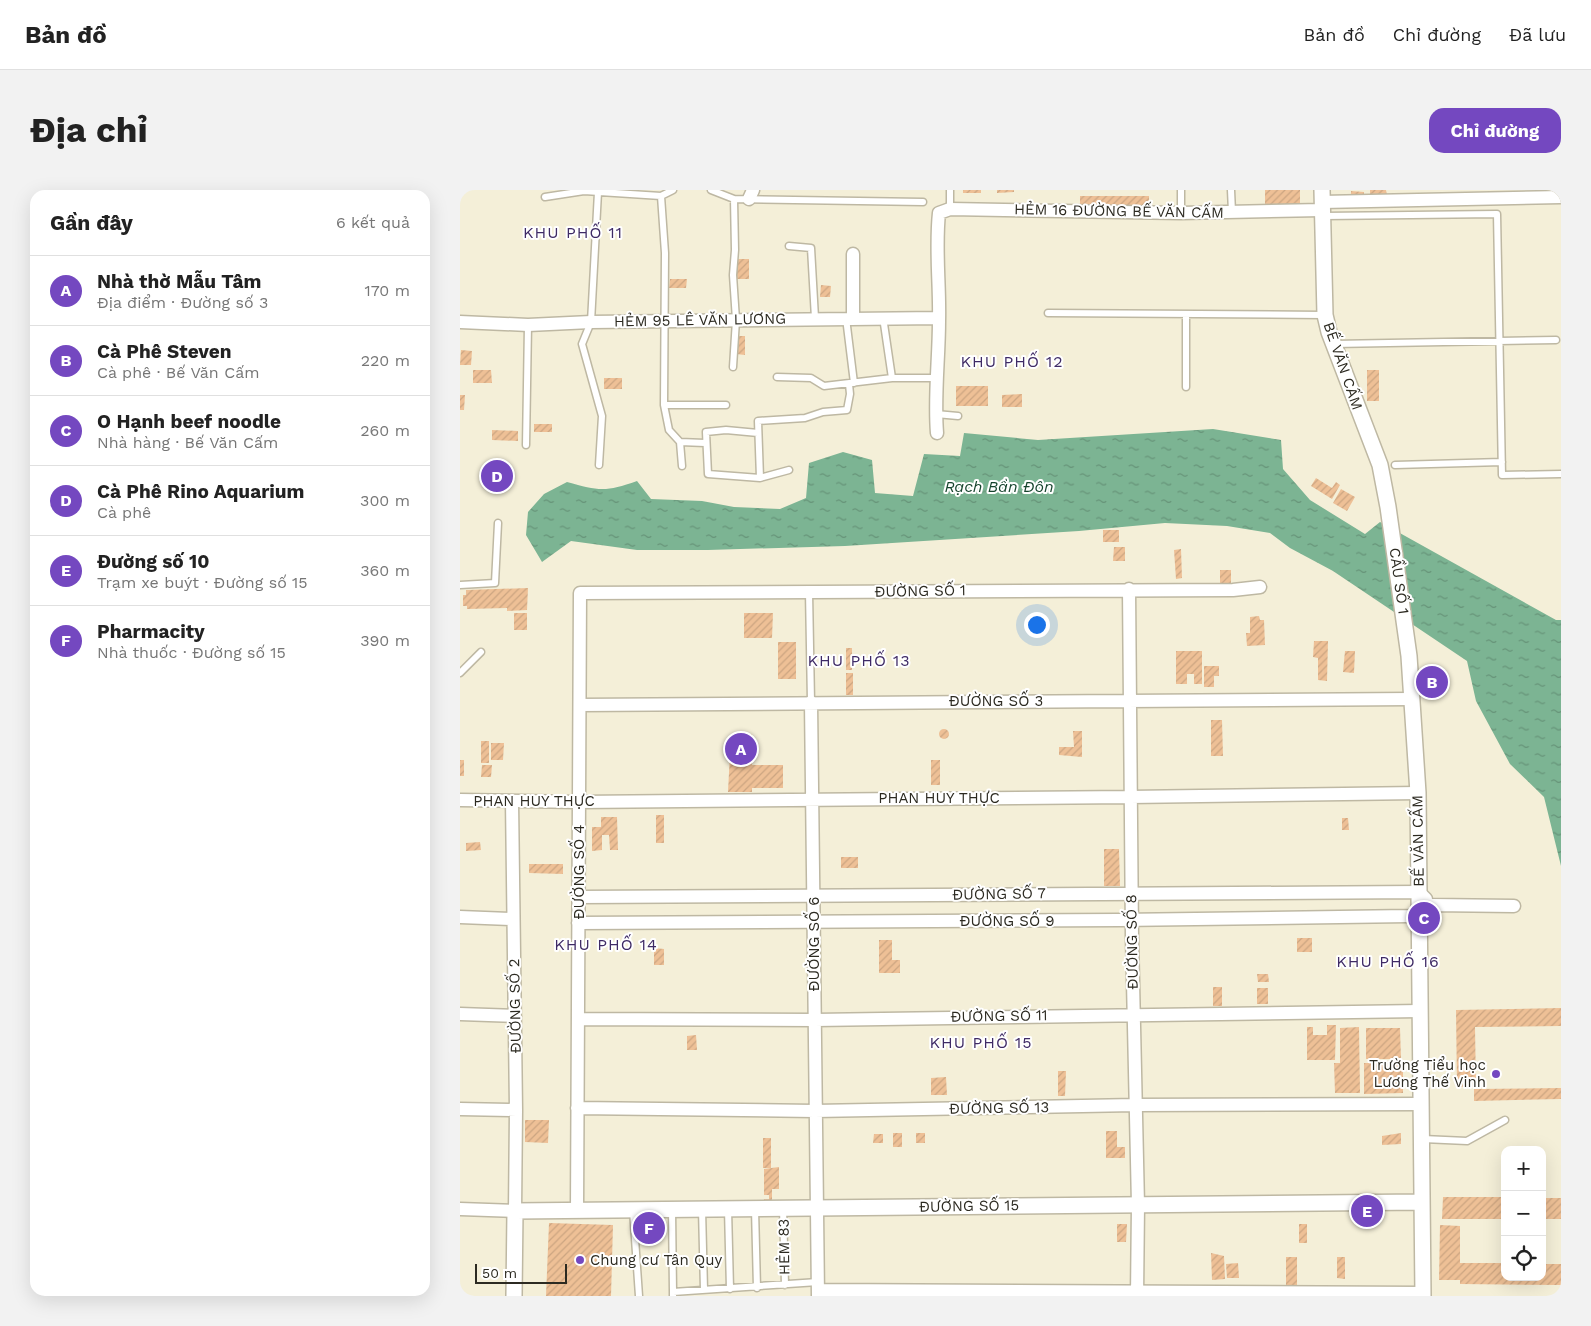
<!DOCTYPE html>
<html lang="vi">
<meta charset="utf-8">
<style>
:root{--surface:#fff;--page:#f2f2f2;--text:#222;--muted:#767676;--line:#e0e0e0;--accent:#7448c0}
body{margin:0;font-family:"Work Sans",sans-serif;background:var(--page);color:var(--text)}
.controls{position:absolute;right:15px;bottom:15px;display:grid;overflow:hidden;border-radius:10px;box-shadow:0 5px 20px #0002}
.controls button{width:45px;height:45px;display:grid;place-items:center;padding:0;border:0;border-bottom:1px solid var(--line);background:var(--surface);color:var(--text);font:25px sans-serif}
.scale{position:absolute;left:15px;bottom:12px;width:92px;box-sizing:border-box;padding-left:5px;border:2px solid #2c2a21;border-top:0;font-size:14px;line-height:18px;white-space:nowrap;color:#2c2a21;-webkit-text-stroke:4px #fff;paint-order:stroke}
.you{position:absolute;left:576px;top:434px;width:18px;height:18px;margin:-12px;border:4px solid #fff;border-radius:50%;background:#1a73e8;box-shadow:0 0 0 8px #1a73e833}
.badge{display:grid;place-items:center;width:32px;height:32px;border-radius:50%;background:var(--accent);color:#fff;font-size:16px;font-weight:700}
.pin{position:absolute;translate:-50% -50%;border:2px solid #fff;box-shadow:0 1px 5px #0006}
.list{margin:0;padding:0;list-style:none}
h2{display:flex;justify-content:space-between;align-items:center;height:65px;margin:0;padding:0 20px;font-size:21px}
h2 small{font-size:16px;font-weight:400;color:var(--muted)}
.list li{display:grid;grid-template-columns:32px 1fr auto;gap:15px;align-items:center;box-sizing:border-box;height:70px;padding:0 20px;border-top:1px solid var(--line)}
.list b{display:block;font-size:19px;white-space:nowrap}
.list p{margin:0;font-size:16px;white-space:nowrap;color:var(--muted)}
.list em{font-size:16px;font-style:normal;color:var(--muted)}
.icon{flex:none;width:28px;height:28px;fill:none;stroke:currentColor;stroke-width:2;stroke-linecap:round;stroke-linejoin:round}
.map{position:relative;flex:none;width:1101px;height:1106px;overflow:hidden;border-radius:15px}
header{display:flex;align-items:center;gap:30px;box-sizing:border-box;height:70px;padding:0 25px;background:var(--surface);border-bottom:1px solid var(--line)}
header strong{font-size:24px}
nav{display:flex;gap:28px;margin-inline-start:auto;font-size:18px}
.intro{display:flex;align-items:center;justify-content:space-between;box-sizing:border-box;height:120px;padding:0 30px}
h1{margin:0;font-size:35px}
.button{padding:12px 22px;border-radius:15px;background:var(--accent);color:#fff;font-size:18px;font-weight:700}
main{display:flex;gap:30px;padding:0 30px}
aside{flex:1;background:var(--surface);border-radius:15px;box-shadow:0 5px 20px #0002}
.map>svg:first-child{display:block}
.water{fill:url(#water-ripples)}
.building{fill:url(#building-hatch)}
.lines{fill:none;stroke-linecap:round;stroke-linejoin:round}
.service-casing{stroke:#beb8a3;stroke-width:9}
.minor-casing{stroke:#beb8a3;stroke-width:15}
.tertiary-casing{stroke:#beb8a3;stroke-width:18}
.service{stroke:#fff;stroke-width:6}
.minor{stroke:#fff;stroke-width:12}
.tertiary{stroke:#fff;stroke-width:15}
.poi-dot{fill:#7448c0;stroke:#fff;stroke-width:2}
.labels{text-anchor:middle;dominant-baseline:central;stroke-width:4;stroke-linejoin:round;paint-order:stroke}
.street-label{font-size:15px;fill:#2c2a21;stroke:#fff}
.poi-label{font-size:15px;fill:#2c2a21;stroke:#fff;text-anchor:end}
.neighbourhood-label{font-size:16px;letter-spacing:1px;fill:#3e2a65;stroke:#fff}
.water-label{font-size:16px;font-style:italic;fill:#16442d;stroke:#fff}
</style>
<header>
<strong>Bản đồ</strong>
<nav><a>Bản đồ</a><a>Chỉ đường</a><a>Đã lưu</a></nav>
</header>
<div class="intro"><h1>Địa chỉ</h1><a class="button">Chỉ đường</a></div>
<main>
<aside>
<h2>Gần đây<small>6 kết quả</small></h2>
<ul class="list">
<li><span class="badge">A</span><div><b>Nhà thờ Mẫu Tâm</b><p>Địa điểm · Đường số 3</p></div><em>170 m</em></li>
<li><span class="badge">B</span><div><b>Cà Phê Steven</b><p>Cà phê · Bế Văn Cấm</p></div><em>220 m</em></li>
<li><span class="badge">C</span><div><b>O Hạnh beef noodle</b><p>Nhà hàng · Bế Văn Cấm</p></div><em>260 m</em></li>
<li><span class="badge">D</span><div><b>Cà Phê Rino Aquarium</b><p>Cà phê</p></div><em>300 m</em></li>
<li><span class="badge">E</span><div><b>Đường số 10</b><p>Trạm xe buýt · Đường số 15</p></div><em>360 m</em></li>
<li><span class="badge">F</span><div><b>Pharmacity</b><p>Nhà thuốc · Đường số 15</p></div><em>390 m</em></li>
</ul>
</aside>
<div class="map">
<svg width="1101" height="1106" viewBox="0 0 1101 1106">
<defs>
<pattern id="water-ripples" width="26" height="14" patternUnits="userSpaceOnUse" patternTransform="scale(1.25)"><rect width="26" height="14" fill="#7cb493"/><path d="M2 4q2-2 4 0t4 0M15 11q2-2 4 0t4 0" fill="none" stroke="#669378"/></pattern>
<pattern id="building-hatch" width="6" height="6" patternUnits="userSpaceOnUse" patternTransform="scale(1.25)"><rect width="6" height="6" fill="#eec096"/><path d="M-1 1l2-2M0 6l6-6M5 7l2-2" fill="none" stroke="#cca581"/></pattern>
</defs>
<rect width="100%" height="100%" fill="#f4efd8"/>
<path class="water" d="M753 239 821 250 823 279 850 310 905 344 920 332 1096 430H1101V676L1084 607 1050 574 1016 511 1007 471 873 381 830 358 810 343 767 336 705 333 619 341 385 356 248 360H177L111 351 82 372 66 345 68 322 84 304 107 292C139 301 146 302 177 291L191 309 242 311 274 317 320 319 346 308 349 273 383 262 412 270 415 303 453 306 464 264 500 266 504 243 578 250Z"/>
<path class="building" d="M503 0H521V3H503Z
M537 0H554V2L537 3Z
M805 0H840V15H805Z
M910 0H926L927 5H910Z
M891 1 904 2V8H891Z
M620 6H689V16H620Z
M276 69H289V89H276Z
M210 89H227L226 98H209Z
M361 95 371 96 370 107H360Z
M276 146H285V165L276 164Z
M1 160 12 161 11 175H0Z
M13 180H31L32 193H13Z
M907 180H919V211H907Z
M144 188H162V199H144Z
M496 196H528V216H496Z
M562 204V217H542V205Z
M0 205H5L4 220H0Z
M74 234H92V242H74Z
M32 240 58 241V251L32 250Z
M856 288 872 298 876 292 880 295 872 309 851 296Z
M881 299 895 307 887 321 873 313Z
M643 340H659V352H643Z
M654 357H665V371H653Z
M721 359 722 388 716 389 714 360Z
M760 380H771V395L760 396Z
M68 398 67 420 47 421V418L7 419V416H3V405H6V400Z
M54 423H67V440H54Z
M284 423H313L312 448H284Z
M799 426 800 430H804L805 455 787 456 786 443H790V427Z
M854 451H868L867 491 858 490V468L853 467Z
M318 452H336V489H318Z
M386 458H392V480H386Z
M716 461H742V494H734V484H727V494H716Z
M885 461H895L894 483 883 482Z
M744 476H759V486H754V497H744Z
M386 483H393V505H386Z
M751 530H762L763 566H751Z
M479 544a5 5 0 1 1 10 0a5 5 0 1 1-10 0Z
M613 541H622V567L599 565V557H614Z
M271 544H292V575H323V598H292V602H268Z
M21 551H29V573H21Z
M31 553H44L43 570H31Z
M0 570H4V586H0Z
M471 570H480V595H471Z
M22 575H32L31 587H21Z
M196 625H204V653H196Z
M141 627H157L158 660H150L149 645H142V660L132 661V637H141Z
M882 628H888L889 640H882Z
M20 652 21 660 6 661V653Z
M644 659H659L660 696H644Z
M381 667H398V678H381Z
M69 674H103V684L69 683Z
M837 748H852V762H837Z
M419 750H432V770H440V783H419Z
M194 758 204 759V775H194Z
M797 784H808L809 792H798Z
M753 797H762V816H753Z
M797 798H808V814H797Z
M1101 818V836L1015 837 1016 897H997L996 820Z
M867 835H876L875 870H847V837H853V845H867Z
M899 837 900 903H875L874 873H880V838Z
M906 838H940L941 869H906Z
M236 845 237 860H227V846Z
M904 873H943V903L904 904Z
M598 881H606L605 906H598Z
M486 887 487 905H471V888Z
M1101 898V909L1014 911V899Z
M65 930H89L88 953 65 952Z
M646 941H657V957H665V968H646Z
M433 943H442V957H433Z
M456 943H465V953H456Z
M941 943V954L922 955V946Z
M414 944H423V953H413Z
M303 948H311V978H303Z
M319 977V999H312V1012H304V1009H309V1005H304V979Z
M983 1007H1045V1029H982Z
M1082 1008H1101V1029H1082Z
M89 1033 153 1035 151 1106H86Z
M657 1034H667L666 1052H657Z
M839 1034H847V1053H839Z
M980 1035 1000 1036V1073H1045V1087H1082V1074H1101V1095L1000 1094V1090H979Z
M751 1063 764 1066 765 1089 752 1090Z
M826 1067H837V1095H826Z
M877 1067H885V1089L877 1088Z
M778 1073 779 1088H767L766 1074Z"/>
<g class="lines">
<g class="service-casing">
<path id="service" d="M251 0 274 9 463 12
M490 0V19
M721 0V23
M771 0 772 22
M138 2 131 132 122 154 142 226 139 275
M201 6 205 63 204 215 209 240 220 252 222 276
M85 7 124 1 201 6 213 0
M864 26 1037 24 1042 285 1101 284
M329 56 351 58 355 128
M588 123 864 125
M726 124V197
M423 127 432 188
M386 128 394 193
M874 154 1096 150
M273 177 276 130 273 85 275 60 274 9
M317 187 351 188 364 196 432 188H478
M204 215H266
M476 224 498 226
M298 243 266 240 246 242 248 284 300 288 329 280
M220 252 245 253
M66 255 68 135
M935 275 1042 272
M300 288 298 231 345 228 363 222 387 220 390 204 389 194
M0 395 35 393 38 333
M349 402 351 512
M0 483 21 462
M963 949 1007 951 1045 930
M323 1018 325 1095
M242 1019 244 1100
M268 1019 270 1099
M295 1019 297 1098
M173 1020 179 1106
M212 1020 213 1102
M213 1106V1102L358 1092"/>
</g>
<g class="minor-casing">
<path id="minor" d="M289 9 293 0
M862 12 1101 7
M393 128V64
M0 132 68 135 131 132 479 128
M477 243C474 206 479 168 479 131 480 95 475 59 479 23L490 19 721 23 862 20
M669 399 672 747 678 1015 677 1106
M351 512 358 1106
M120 515 952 509
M0 610 119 612 670 607 958 603
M119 707 959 702 966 709
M0 727 53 729
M118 733 659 730 949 726 960 725 972 715 1054 716
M0 824 55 826
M118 829 355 830 960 821
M117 918 355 921 675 915 961 914
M0 919 56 920
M0 1019 55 1021 56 920 52 611
M117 1021 120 403 773 400 800 397
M358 1100 963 1103"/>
</g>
<g class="tertiary-casing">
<path id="tertiary" d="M862 0 865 125 869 142 920 275 928 317 949 466 958 603 963 1106
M54 1106 55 1021 962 1012"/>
</g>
<use href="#service" class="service"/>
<use href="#minor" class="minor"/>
<use href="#tertiary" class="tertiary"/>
</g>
<g class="poi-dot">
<circle cx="1036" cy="884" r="5"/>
<circle cx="120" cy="1070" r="5"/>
</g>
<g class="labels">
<g class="street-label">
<text transform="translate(659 21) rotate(1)">HẺM 16 ĐƯỜNG BẾ VĂN CẤM</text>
<text transform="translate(240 130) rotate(-1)">HẺM 95 LÊ VĂN LƯƠNG</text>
<text transform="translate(883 176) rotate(71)">BẾ VĂN CẤM</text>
<text transform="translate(939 391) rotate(82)">CẦU SỐ 1</text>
<text transform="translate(460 401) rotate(-1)">ĐƯỜNG SỐ 1</text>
<text x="536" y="511">ĐƯỜNG SỐ 3</text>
<text x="479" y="608">PHAN HUY THỰC</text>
<text x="74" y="611">PHAN HUY THỰC</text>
<text transform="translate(958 651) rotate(-91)">BẾ VĂN CẤM</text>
<text transform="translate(119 682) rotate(-90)">ĐƯỜNG SỐ 4</text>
<text transform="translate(539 704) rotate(-1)">ĐƯỜNG SỐ 7</text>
<text x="547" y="731">ĐƯỜNG SỐ 9</text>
<text transform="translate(672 752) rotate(-91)">ĐƯỜNG SỐ 8</text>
<text transform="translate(354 754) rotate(-90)">ĐƯỜNG SỐ 6</text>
<text transform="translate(55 816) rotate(-91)">ĐƯỜNG SỐ 2</text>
<text transform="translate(539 826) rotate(-1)">ĐƯỜNG SỐ 11</text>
<text transform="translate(539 918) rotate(-1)">ĐƯỜNG SỐ 13</text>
<text transform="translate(509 1016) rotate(-1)">ĐƯỜNG SỐ 15</text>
<text transform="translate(324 1057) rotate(-91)">HẺM 83</text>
</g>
<g class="poi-label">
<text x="1026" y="875">Trường Tiểu học<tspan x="1026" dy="17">Lương Thế Vinh</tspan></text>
<text x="130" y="1070" text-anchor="start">Chung cư Tân Quy</text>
</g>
<g class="neighbourhood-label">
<text x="113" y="42">KHU PHỐ 11</text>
<text x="552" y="171">KHU PHỐ 12</text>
<text x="399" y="470">KHU PHỐ 13</text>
<text x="146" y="754">KHU PHỐ 14</text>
<text x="928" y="771">KHU PHỐ 16</text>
<text x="521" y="852">KHU PHỐ 15</text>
</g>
<g class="water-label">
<text x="539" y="296">Rạch Bần Đôn</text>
</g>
</g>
</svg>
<div class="controls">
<button>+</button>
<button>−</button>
<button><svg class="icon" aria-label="locate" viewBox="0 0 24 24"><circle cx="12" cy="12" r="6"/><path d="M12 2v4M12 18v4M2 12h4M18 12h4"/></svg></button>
</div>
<div class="scale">50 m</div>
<div class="you"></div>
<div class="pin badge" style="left:281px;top:559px">A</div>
<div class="pin badge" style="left:972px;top:492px">B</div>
<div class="pin badge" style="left:964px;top:728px">C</div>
<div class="pin badge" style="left:37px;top:286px">D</div>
<div class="pin badge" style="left:907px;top:1021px">E</div>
<div class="pin badge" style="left:189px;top:1038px">F</div>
</div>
</main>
